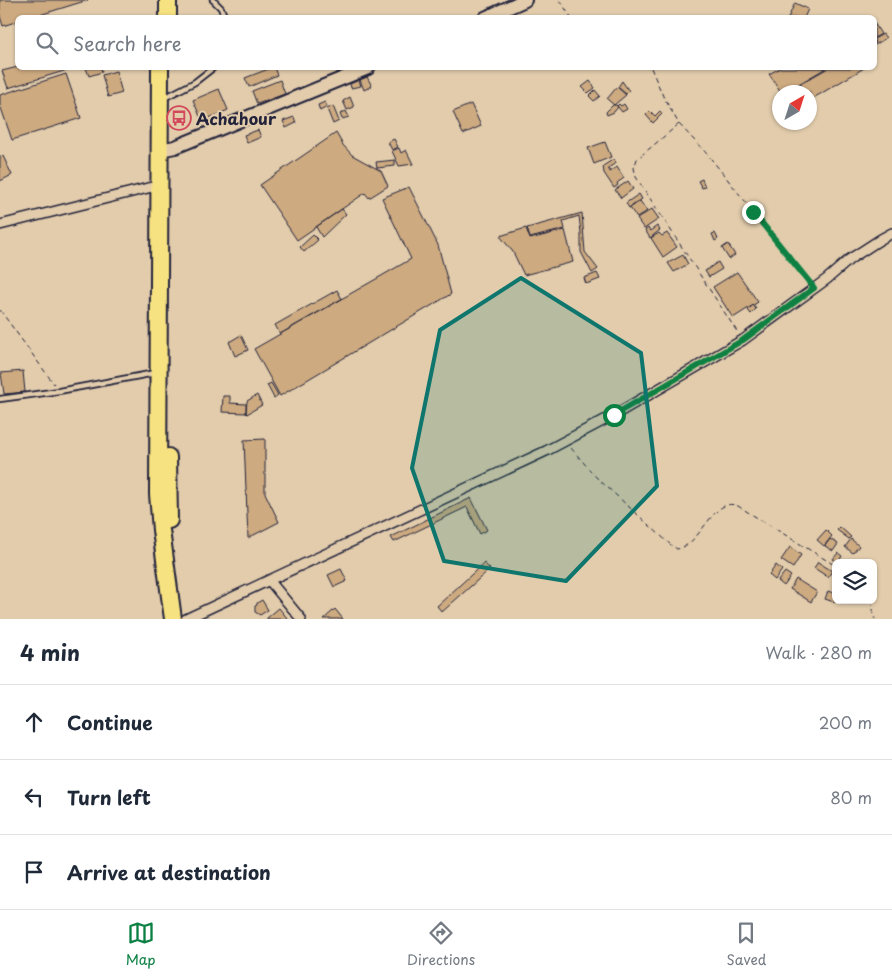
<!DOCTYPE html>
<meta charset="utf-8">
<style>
:root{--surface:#fff;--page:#f6f6f7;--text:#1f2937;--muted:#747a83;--line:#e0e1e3;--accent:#0b8043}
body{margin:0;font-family:"Playpen Sans",sans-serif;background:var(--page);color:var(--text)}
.controls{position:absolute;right:15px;bottom:15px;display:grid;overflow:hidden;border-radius:8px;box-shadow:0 1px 4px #0004}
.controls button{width:45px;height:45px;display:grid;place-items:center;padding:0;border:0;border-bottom:1px solid var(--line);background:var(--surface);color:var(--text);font:25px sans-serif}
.compass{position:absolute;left:772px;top:85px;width:45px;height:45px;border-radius:50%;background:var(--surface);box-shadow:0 1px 4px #0004;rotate:39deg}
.stop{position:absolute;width:15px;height:15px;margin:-11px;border:4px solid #0b8043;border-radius:50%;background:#fff}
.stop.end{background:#0b8043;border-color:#fff;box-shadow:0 1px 5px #0008}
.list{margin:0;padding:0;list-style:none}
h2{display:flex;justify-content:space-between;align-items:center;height:65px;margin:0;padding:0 20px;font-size:21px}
h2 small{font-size:16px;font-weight:400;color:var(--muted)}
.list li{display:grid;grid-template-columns:32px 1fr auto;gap:15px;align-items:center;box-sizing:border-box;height:75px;padding:0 20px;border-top:1px solid var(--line)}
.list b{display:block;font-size:19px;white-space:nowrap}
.list em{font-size:16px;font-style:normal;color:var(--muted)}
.icon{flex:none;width:28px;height:28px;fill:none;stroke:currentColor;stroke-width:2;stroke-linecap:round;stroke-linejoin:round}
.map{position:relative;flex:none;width:892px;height:619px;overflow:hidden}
.search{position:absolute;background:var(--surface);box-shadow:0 1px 4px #0004;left:15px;right:15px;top:15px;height:55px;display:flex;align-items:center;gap:12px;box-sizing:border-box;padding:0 18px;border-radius:8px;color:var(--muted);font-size:19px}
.sheet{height:290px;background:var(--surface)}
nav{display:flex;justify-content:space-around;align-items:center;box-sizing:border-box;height:70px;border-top:1px solid var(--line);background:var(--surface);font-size:14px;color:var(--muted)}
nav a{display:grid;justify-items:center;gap:2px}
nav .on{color:var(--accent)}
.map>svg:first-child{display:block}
.building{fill:#cdaa80;stroke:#22223b}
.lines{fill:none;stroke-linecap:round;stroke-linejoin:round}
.lane-casing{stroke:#22223b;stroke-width:8}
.street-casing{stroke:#22223b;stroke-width:12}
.secondary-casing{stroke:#22223b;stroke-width:16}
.highway-casing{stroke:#22223b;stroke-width:20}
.path{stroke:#22223b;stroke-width:1;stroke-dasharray:5 4;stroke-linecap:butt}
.lane{stroke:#e2ccac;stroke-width:4.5}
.street{stroke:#e2ccac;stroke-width:9}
.secondary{stroke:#e2ccac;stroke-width:12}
.highway{stroke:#f7e281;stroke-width:16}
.route{stroke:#0b8043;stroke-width:6}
.marked{fill:#0f766e;fill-opacity:0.2;stroke:#0f766e;stroke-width:4;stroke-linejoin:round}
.labels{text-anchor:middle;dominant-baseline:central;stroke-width:4;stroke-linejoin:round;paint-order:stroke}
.poi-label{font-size:16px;font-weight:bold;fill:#22223b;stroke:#e2ccac;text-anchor:start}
</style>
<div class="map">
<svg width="892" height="619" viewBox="0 0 892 619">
<rect width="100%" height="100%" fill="#e2ccac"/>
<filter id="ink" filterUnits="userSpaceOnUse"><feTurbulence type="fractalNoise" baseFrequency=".02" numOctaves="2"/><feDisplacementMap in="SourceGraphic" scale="10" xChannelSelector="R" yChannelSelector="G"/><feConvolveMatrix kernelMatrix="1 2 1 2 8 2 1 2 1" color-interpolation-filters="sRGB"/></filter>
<g filter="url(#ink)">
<path class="building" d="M0 0H88L30 18H18V21L3 26 0 16Z
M795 3 808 9 804 18H788Z
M874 23 881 34 874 38Z
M883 34 886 38 875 45 874 39Z
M18 67V68H74L8 88 2 71Z
M86 68H101L102 72 89 76Z
M271 68H274L277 75 249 87 245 78Z
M780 68H826L785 92H781L769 74Z
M828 68H864L810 100V92H786Z
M116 71 122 93 108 97 102 75Z
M66 74 81 118 12 140 0 105V95Z
M367 77 372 86 364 90 360 80Z
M280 80 285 94 257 104 252 91Z
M359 80 361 86 351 88 350 84Z
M590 81 595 88 588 93 582 87Z
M622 81 629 91 626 94 618 87Z
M617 87 626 95 614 105 607 99Z
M219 89 228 110 202 121 193 100Z
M595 90 600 96 594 101 589 96Z
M350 97 354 107 347 110 343 101Z
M325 102 327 107 320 111 318 105Z
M471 104 481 126 463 134 453 112Z
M619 104 621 106 624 104 627 109 622 112 617 106Z
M613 105H616L618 107 614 112 607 115 606 112Z
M333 106 339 121 333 124 327 109Z
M346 111 349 117 342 119 340 114Z
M650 111 655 116 660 111 662 114 653 123 646 115Z
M294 117 296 123 286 128 283 121Z
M258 130 261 137 247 143 244 135Z
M336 133 343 145 352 155 381 171 388 186 369 198 365 193 297 240 260 185Z
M394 139 398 147 392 150 388 142Z
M605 142 611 157 594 164 588 148Z
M399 148 401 153 406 150 413 164 399 166 392 151Z
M3 156 12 175 0 181V157Z
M614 159 616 163 608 168 610 172 617 167 624 178 617 183 618 185 614 188 604 173 603 166Z
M395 160V166L377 168 376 162Z
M702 179 705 187 702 188 698 181Z
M628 181 633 189 621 198 615 190Z
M409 187 438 245 451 294 280 396 254 349 411 259 382 198Z
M639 194 642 199 629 208 626 203Z
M640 201 647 211 637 218 630 208Z
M342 209 346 214 322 237 316 227Z
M652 209 659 219 644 229 637 219Z
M582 213 585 252 598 269 592 273 581 252V233L579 216 563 221 565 229 530 238 527 228Z
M657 226 660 230 650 238 645 230 648 228 650 231Z
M526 228 530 239 565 230 573 262 524 275 513 252 500 236Z
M659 233 662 236 667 233 677 247 663 257 651 238Z
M715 233 718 239 715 241 712 234Z
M313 235 318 240 304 252 300 247Z
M728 244 735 255 729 259 722 248Z
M683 255 688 264 674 272 668 263Z
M718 262 722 269 709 277 705 271Z
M737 272 758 302 733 318 713 287Z
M597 273 600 279 586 284 584 278Z
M337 290 342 299 280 334 275 325Z
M753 305 756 309 751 314 748 310Z
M241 335 248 350 235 356 229 342Z
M23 371 25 392 4 394 1 373Z
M271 383 278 395 274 398 267 385Z
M257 395 262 405 247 414 246 413 247 401Z
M223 396H230V403L246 404V413L222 412Z
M265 439V493L279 522 248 538 244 440Z
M471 498 487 530 480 534 467 507 394 542 391 537Z
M840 527 851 537 849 539 837 530Z
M826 530 832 536 824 546 817 540Z
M830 539 838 544 833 551 825 546Z
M851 539 859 546 853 553 845 547Z
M790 547 801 555 793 568 781 560Z
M838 553 842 556 838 563 833 559Z
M818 562 832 571 828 577 814 568Z
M484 563 490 569 442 612 437 606Z
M776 565 782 570 775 580 769 575Z
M341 569 347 581 334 587 328 575Z
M785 572 791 576 784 586 778 581Z
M796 579 817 592 811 602 790 589Z
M828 591 836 594 834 602 825 599Z
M262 600 268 610 260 615 255 612V606L257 605V603Z
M279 608 288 619H267V618Z
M335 609 343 619H324Z"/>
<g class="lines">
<g class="lane-casing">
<path id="lane" d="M213 0 221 8 225 18
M168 96 195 82 213 68
M0 399 59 391 155 373"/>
</g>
<g class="street-casing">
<path id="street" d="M0 225 160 185
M269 580 301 619
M186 619 546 451 614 415 743 340 827 279 850 259 881 239 892 233"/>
</g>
<g class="secondary-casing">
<path id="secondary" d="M485 18 525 0
M160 150 175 147 368 68"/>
</g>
<g class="highway-casing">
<path id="highway" d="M168 18V0
M160 68 158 494 161 530 173 619
M168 457 169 520"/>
</g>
<path class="path" d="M560 0 571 18
M651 68 663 96 679 124 708 155 809 281
M679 124 637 159 634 168 636 177 738 333
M0 310 54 384
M571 448 596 477 671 545 677 549C702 545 713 495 738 506L836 566
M871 600 875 619"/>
<use href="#lane" class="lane"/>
<use href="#street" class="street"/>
<use href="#secondary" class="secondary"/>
<use href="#highway" class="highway"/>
</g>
</g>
<g class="lines" filter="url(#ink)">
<path class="route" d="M614 415 743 340 814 288 753 212"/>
</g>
<path class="marked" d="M521 278 641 353 657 486 566 581 444 561 412 468 440 330Z"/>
<defs>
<g id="bus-ring" transform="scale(1.25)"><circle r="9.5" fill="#e2ccac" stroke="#d1495b" stroke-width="1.5"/><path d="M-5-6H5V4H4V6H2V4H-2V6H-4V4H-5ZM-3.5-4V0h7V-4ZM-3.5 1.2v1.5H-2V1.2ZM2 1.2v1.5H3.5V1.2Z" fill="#d1495b"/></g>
</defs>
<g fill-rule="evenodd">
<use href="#bus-ring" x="179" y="118"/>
</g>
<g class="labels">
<g class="poi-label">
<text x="196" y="118">Achahour</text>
</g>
</g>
</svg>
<div class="controls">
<button><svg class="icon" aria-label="layers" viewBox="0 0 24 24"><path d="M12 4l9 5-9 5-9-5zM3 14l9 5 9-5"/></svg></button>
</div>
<svg class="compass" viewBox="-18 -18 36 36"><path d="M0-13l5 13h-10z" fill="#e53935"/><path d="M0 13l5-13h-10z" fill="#747a83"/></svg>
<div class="stop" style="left:614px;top:415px"></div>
<div class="stop end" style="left:753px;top:212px"></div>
<div class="search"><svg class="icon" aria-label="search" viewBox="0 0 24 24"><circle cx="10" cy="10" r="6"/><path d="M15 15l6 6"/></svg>Search here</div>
</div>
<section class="sheet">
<h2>4 min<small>Walk · 280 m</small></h2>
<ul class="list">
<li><svg class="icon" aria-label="ahead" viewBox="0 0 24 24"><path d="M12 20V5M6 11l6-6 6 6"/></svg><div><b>Continue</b></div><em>200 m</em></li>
<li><svg class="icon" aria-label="left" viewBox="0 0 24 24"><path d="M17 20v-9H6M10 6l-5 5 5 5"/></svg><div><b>Turn left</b></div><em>80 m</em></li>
<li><svg class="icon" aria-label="arrive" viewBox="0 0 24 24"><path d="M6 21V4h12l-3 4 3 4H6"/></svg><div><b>Arrive at destination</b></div></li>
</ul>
</section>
<nav>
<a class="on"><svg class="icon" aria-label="map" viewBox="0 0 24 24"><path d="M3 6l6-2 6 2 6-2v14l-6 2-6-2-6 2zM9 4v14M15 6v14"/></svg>Map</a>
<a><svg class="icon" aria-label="directions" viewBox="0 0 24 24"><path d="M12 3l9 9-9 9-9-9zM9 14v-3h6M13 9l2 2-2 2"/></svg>Directions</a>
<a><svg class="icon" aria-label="saved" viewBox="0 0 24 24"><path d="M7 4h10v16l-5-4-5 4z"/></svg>Saved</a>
</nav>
